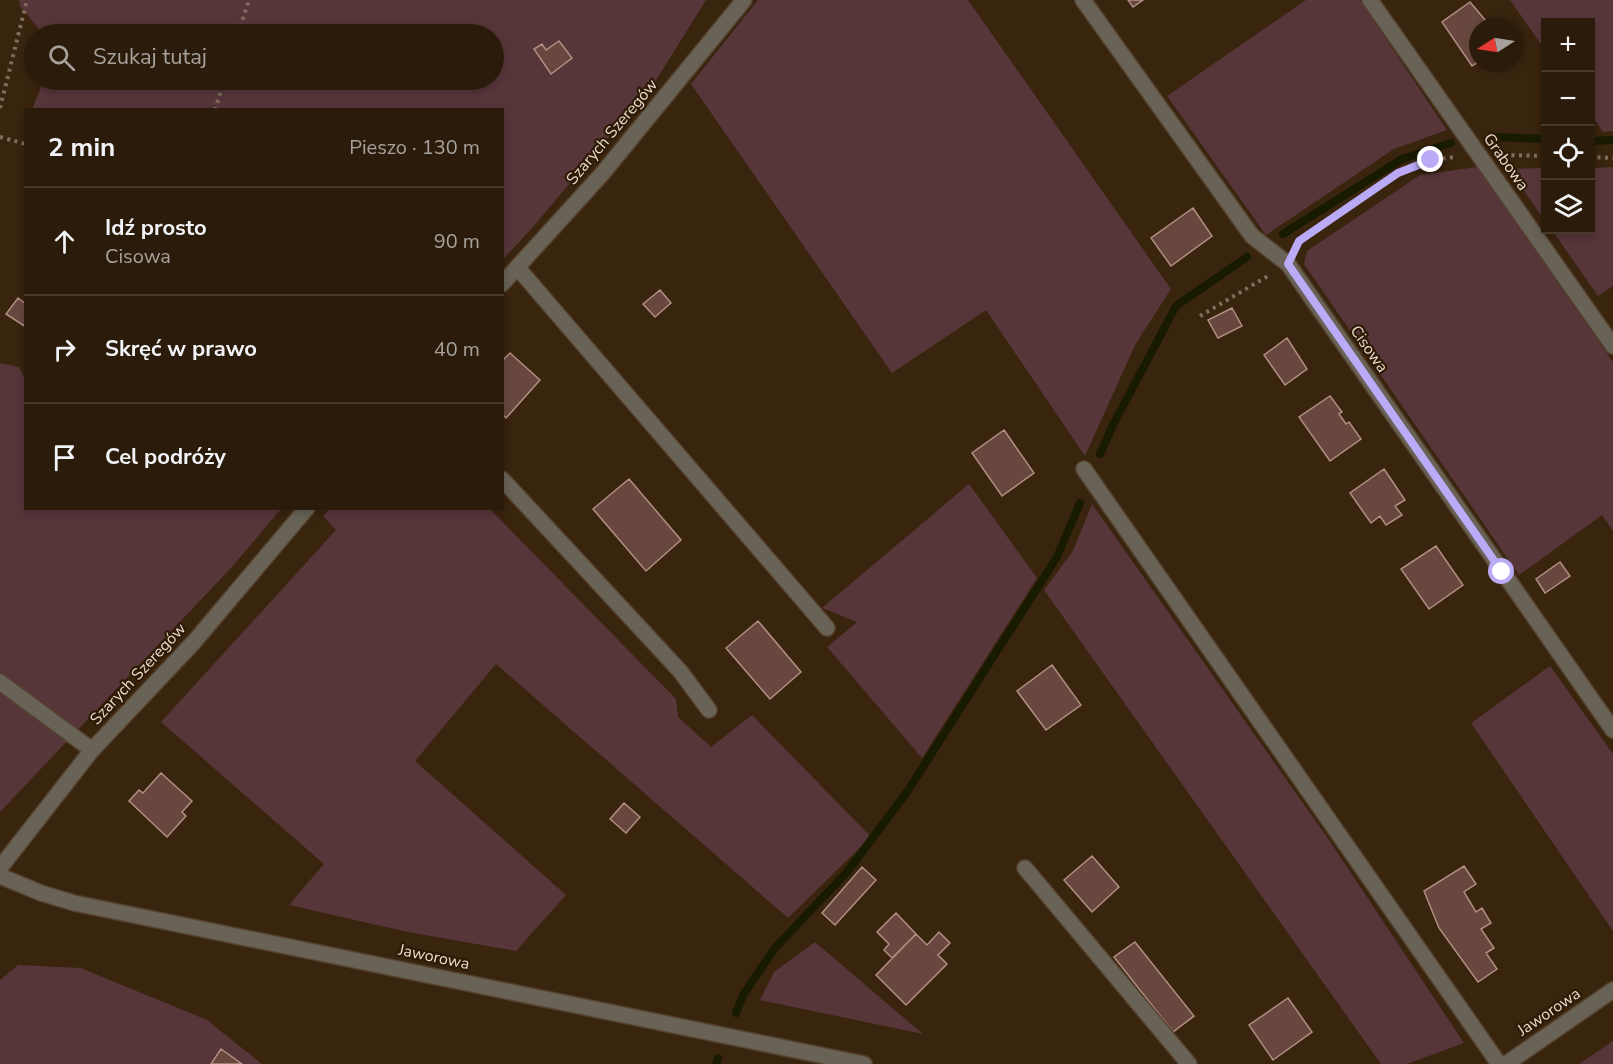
<!DOCTYPE html>
<html lang="pl">
<meta charset="utf-8">
<style>
:root{--surface:#2b1b0a;--page:#332413;--text:#f1f3f6;--muted:#a6a19c;--line:#47392b}
body{margin:0;font-family:"Nunito Sans",sans-serif;background:var(--page);color:var(--text)}
.controls{position:absolute;right:18px;top:18px;display:grid;overflow:hidden;border-radius:0px;box-shadow:0 3px 9px #0003}
.controls button{width:54px;height:54px;display:grid;place-items:center;padding:0;border:0;border-bottom:2px solid var(--line);background:var(--surface);color:var(--text);font:30px sans-serif}
.compass{position:absolute;left:1469px;top:18px;width:54px;height:54px;border-radius:50%;background:var(--surface);box-shadow:0 3px 9px #0003;rotate:258deg}
.stop{position:absolute;width:18px;height:18px;margin:-14px;border:4px solid #bbaaf6;border-radius:50%;background:#fff}
.stop.end{background:#bbaaf6;border-color:#fff;box-shadow:0 2px 6px #0008}
.list{margin:0;padding:0;list-style:none}
h2{display:flex;justify-content:space-between;align-items:center;height:78px;margin:0;padding:0 24px;font-size:26px}
h2 small{font-size:20px;font-weight:400;color:var(--muted)}
.list li{display:grid;grid-template-columns:39px 1fr auto;gap:18px;align-items:center;box-sizing:border-box;height:108px;padding:0 24px;border-top:2px solid var(--line)}
.list b{display:block;font-size:22px;white-space:nowrap}
.list p{margin:0;font-size:20px;white-space:nowrap;color:var(--muted)}
.list em{font-size:20px;font-style:normal;color:var(--muted)}
.icon{flex:none;width:33px;height:33px;fill:none;stroke:currentColor;stroke-width:2;stroke-linecap:round;stroke-linejoin:round}
.map{position:relative;flex:none;width:1613px;height:1064px;overflow:hidden}
.search{position:absolute;background:var(--surface);box-shadow:0 3px 9px #0003;left:24px;top:24px;width:480px;height:66px;display:flex;align-items:center;gap:15px;box-sizing:border-box;padding:0 21px;border-radius:33px;color:var(--muted);font-size:22px}
.panel{position:absolute;background:var(--surface);box-shadow:0 3px 9px #0003;left:24px;top:108px;width:480px;height:402px;border-radius:0px}
.map>svg:first-child{display:block}
.green{fill:#57363a}
.lines{fill:none;stroke-linecap:round;stroke-linejoin:round}
.stream{stroke:#181b00;stroke-width:8}
.building{fill:#68483e;stroke:#b28e83;stroke-width:1.5}
.lane-casing{stroke:#55412d;stroke-width:18}
.street-casing{stroke:#55412d;stroke-width:18}
.path{stroke:#806d5b;stroke-width:4;stroke-dasharray:3 4.5;stroke-linecap:butt}
.lane{stroke:#686356;stroke-width:15}
.street{stroke:#686356;stroke-width:15}
.route{stroke:#bbaaf6;stroke-width:8}
.labels{text-anchor:middle;dominant-baseline:central;stroke-width:4.5;stroke-linejoin:round;paint-order:stroke}
.street-label{font-size:16px;fill:#e9dbce;stroke:#2f1a05}
</style>
<div class="map">
<svg width="1613" height="1064" viewBox="0 0 1613 1064">
<rect width="100%" height="100%" fill="#39240e"/>
<path class="green" d="M19 0H706L655 82 533 227 503 259 502 110 32 109 44 80H494V34H43L20 6Z
M758 0H968L1171 289 1135 345 1085 456 986 310 892 373 691 84Z
M1306 0H1360L1447 130 1394 149 1266 235 1167 96Z
M1510 0H1613V131L1603 132 1591 114 1590 22H1546L1545 50Z
M1477 167 1613 362V531L1602 515 1519 575 1304 264 1307 251 1420 175Z
M1613 167V286L1598 296 1552 230H1590L1591 168Z
M1545 168H1546L1545 221 1509 169Z
M0 363 19 367 25 379 26 508 281 509 230 569 0 812Z
M969 484 1037 578 922 758 827 647 857 622 822 608Z
M1092 504 1329 840 1464 1043 1407 1064H1381L1044 590 1073 551Z
M330 508 490 509 676 699 678 717 711 747 752 715 871 837 788 918 496 664 415 761 566 895 516 951 408 932 289 905 324 864 161 722 336 530 323 516Z
M1550 666 1613 754V931L1471 723Z
M815 942 923 1034 760 1000 774 972Z
M18 965 81 968 207 1020 262 1064H0V980Z
M1613 1041V1064H1579Z"/>
<g class="lines">
<path class="stream" d="M1492 137 1546 139
M1590 141 1613 140
M1283 234 1402 159 1451 143
M1100 454 1114 423 1176 306 1247 257
M736 1013 743 995 775 948 847 872 907 792 1057 557 1080 503
M716 1064 718 1058"/>
</g>
<path class="building" d="M1128 0H1143L1133 7Z
M1470 2 1491 27H1478V62L1472 66 1442 22Z
M559 41 572 58 551 74 534 49 542 44 546 50Z
M1193 208 1212 236 1171 266 1151 238Z
M660 290 671 303 655 317 643 304Z
M18 298 26 304V327L6 314Z
M1232 308 1242 326 1218 338 1208 320Z
M1287 338 1307 369 1285 385 1264 355Z
M510 353 540 380 506 418 504 416 502 417V361Z
M1330 396 1342 412 1339 414 1346 424 1349 422 1361 439 1330 461 1299 417Z
M1004 430 1034 473 1002 496 972 453Z
M1384 469 1405 500 1395 506 1402 515 1386 525 1380 516 1371 523 1350 493Z
M629 479 681 540 646 571 593 509Z
M1436 546 1463 585 1429 609 1401 569Z
M1560 562 1570 576 1545 593 1536 579Z
M758 621 801 672 770 699 726 648Z
M1052 665 1081 705 1046 730 1017 691Z
M161 773 192 801 182 812 186 816 167 837 129 801 139 790 143 793Z
M624 803 640 817 626 833 610 819Z
M1092 856 1119 887 1092 912 1064 880Z
M1464 866 1476 884 1464 892 1476 912 1482 908 1491 923 1481 929 1494 948 1486 953 1497 969 1478 982 1439 928 1424 891Z
M862 867 876 880 835 925 822 913Z
M896 913 916 934 892 958 884 950 889 944 877 932Z
M939 932 950 943 938 955 947 964 906 1005 876 975 916 934 927 945Z
M1135 942 1194 1016 1173 1032 1114 957Z
M1288 998 1312 1032 1273 1060 1249 1025Z
M221 1049 242 1064H211Z"/>
<g class="lines">
<g class="lane-casing">
<path id="lane" d="M1025 868 1189 1064"/>
</g>
<g class="street-casing">
<path id="street" d="M1083 0 1252 236 1288 264 1613 730
M1370 0 1613 346
M517 267 827 628
M502 284 602 174 744 0
M1084 469 1499 1064
M502 479 680 671 709 710
M0 682 92 750
M0 868 92 750 194 642 307 508
M0 876 41 893 74 903 864 1064
M1506 1064 1613 990"/>
</g>
<path class="path" d="M238 34 249 0
M0 108 27 0
M215 110 224 80
M0 137 26 144
M1504 155 1546 156
M1590 157 1613 158
M1297 246 1299 241 1398 173 1431 160 1455 157
M1200 316 1268 276"/>
<use href="#lane" class="lane"/>
<use href="#street" class="street"/>
</g>
<g class="lines">
<path class="route" d="M1431 160 1398 173 1299 241 1288 264 1502 572"/>
</g>
<g class="labels">
<g class="street-label">
<text transform="translate(612 132) rotate(-50)">Szarych Szeregów</text>
<text transform="translate(1506 162) rotate(55)">Grabowa</text>
<text transform="translate(1369 349) rotate(55)">Cisowa</text>
<text transform="translate(138 674) rotate(-47)">Szarych Szeregów</text>
<text transform="translate(434 957) rotate(12)">Jaworowa</text>
<text transform="translate(1549 1012) rotate(-34)">Jaworowa</text>
</g>
</g>
</svg>
<div class="controls">
<button>+</button>
<button>−</button>
<button><svg class="icon" aria-label="locate" viewBox="0 0 24 24"><circle cx="12" cy="12" r="6"/><path d="M12 2v4M12 18v4M2 12h4M18 12h4"/></svg></button>
<button><svg class="icon" aria-label="layers" viewBox="0 0 24 24"><path d="M12 4l9 5-9 5-9-5zM3 14l9 5 9-5"/></svg></button>
</div>
<svg class="compass" viewBox="-18 -18 36 36"><path d="M0-13l5 13h-10z" fill="#e53935"/><path d="M0 13l5-13h-10z" fill="#a6a19c"/></svg>
<div class="stop" style="left:1502px;top:572px"></div>
<div class="stop end" style="left:1431px;top:160px"></div>
<div class="search"><svg class="icon" aria-label="search" viewBox="0 0 24 24"><circle cx="10" cy="10" r="6"/><path d="M15 15l6 6"/></svg>Szukaj tutaj</div>
<section class="panel">
<h2>2 min<small>Pieszo · 130 m</small></h2>
<ul class="list">
<li><svg class="icon" aria-label="ahead" viewBox="0 0 24 24"><path d="M12 20V5M6 11l6-6 6 6"/></svg><div><b>Idź prosto</b><p>Cisowa</p></div><em>90 m</em></li>
<li><svg class="icon" aria-label="right" viewBox="0 0 24 24"><path d="M7 20v-9h11M14 6l5 5-5 5"/></svg><div><b>Skręć w prawo</b></div><em>40 m</em></li>
<li><svg class="icon" aria-label="arrive" viewBox="0 0 24 24"><path d="M6 21V4h12l-3 4 3 4H6"/></svg><div><b>Cel podróży</b></div></li>
</ul>
</section>
</div>
